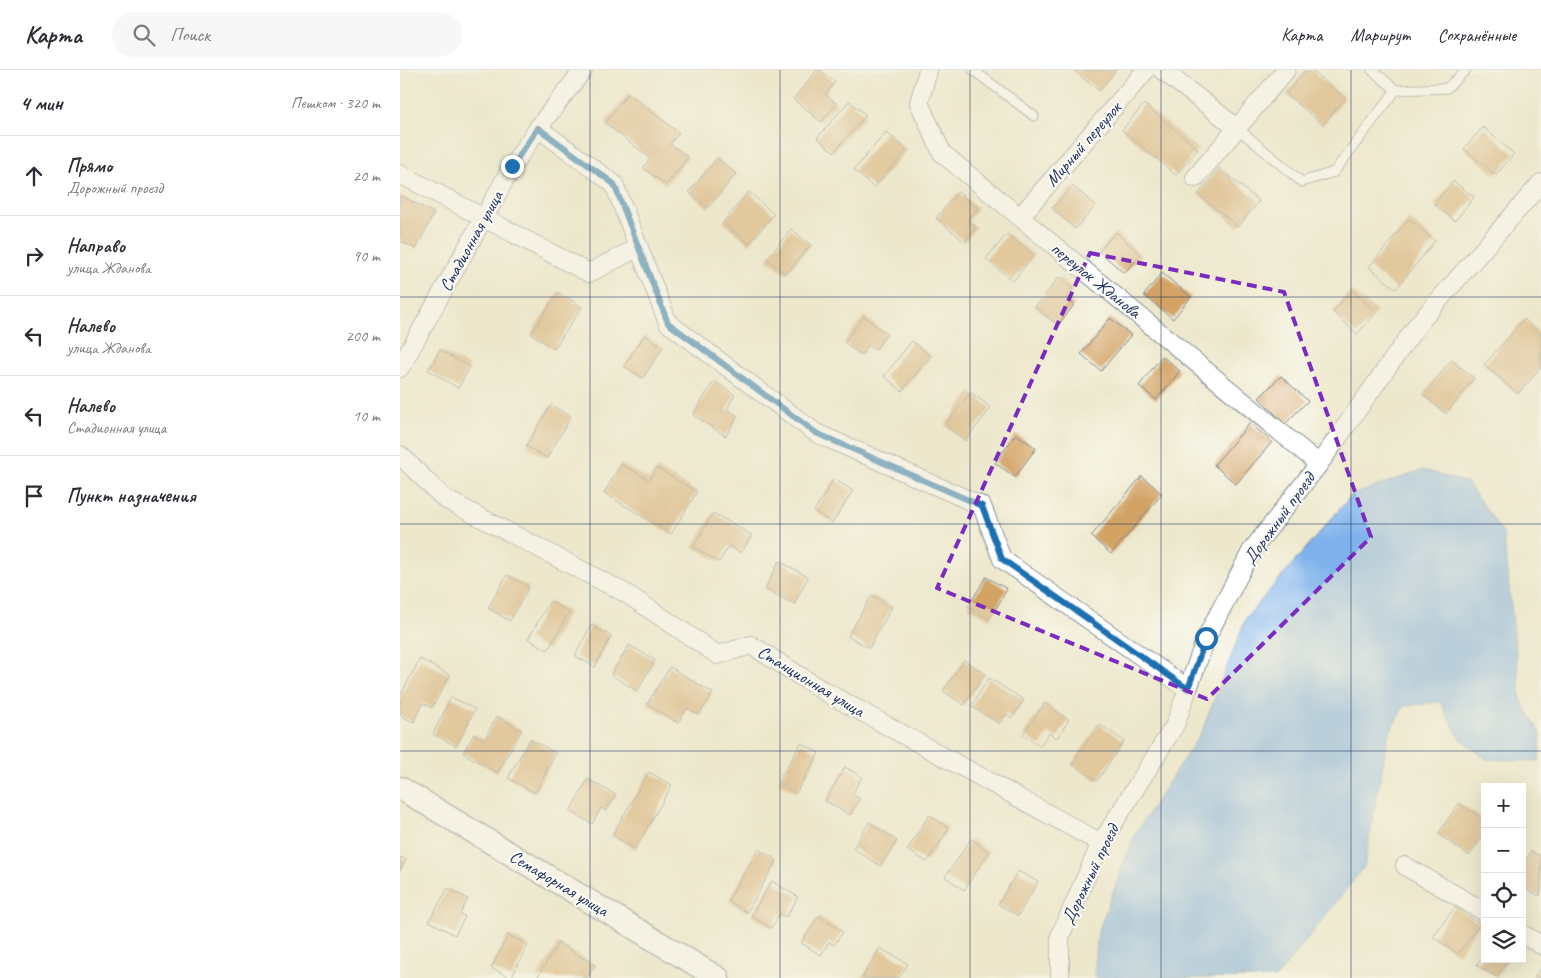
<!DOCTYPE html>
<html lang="ru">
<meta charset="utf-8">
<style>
:root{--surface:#fff;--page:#f7f7f7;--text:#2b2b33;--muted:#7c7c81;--line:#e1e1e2}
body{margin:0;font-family:Caveat,sans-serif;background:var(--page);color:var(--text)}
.controls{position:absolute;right:15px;bottom:15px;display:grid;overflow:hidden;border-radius:0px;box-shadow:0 5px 20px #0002}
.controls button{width:45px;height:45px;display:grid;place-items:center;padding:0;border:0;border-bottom:1px solid var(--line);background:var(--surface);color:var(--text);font:25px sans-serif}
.stop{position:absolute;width:15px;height:15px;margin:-11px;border:4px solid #1f6fb2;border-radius:50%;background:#fff}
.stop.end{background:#1f6fb2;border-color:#fff;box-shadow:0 1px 5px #0008}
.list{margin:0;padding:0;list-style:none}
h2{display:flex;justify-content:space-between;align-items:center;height:65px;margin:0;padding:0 20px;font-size:21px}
h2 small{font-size:16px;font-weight:400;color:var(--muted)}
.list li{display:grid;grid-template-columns:32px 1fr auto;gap:15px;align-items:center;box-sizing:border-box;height:80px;padding:0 20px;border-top:1px solid var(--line)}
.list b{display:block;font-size:19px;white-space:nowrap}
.list p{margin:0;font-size:16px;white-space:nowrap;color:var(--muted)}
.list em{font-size:16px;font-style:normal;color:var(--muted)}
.icon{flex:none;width:28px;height:28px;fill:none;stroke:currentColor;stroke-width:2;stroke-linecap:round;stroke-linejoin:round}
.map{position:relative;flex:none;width:1141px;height:908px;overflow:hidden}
header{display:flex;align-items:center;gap:30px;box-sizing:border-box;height:70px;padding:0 25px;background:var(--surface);border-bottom:1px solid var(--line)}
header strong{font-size:24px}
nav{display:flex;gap:28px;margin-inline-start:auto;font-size:18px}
.search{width:350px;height:45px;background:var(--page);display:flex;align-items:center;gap:12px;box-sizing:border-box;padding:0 18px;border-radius:28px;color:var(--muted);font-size:19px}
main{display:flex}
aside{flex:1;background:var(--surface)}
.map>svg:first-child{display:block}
.water{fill:#7fb2ec;stroke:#4d70a5}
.building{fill:#d3a265}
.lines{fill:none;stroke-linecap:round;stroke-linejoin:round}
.service-casing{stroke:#848c95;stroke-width:11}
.minor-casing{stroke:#848c95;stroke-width:20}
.tertiary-casing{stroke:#848c95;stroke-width:25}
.service{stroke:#fff;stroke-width:9}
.minor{stroke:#fff;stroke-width:18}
.tertiary{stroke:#fff;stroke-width:22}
.route{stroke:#1f6fb2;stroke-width:6}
.marked{fill:none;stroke:#7b2cbf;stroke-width:4;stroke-dasharray:10 6;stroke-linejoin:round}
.grid{fill:none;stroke:#1b2f5e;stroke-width:1;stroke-opacity:0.55}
.labels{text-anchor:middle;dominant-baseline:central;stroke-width:4;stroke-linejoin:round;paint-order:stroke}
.street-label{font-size:18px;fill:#1b2f5e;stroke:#fdfcf7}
</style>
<header>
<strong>Карта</strong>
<div class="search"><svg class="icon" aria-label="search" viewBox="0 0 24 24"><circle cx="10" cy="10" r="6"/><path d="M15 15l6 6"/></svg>Поиск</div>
<nav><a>Карта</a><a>Маршрут</a><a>Сохранённые</a></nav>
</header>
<main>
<aside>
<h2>4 мин<small>Пешком · 320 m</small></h2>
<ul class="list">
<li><svg class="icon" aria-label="ahead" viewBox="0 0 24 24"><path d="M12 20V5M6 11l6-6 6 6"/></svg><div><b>Прямо</b><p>Дорожный проезд</p></div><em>20 m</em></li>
<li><svg class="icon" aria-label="right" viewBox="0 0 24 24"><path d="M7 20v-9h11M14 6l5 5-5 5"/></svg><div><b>Направо</b><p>улица Жданова</p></div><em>90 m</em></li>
<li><svg class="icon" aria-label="left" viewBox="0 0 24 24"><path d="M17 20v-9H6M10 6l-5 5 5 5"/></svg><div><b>Налево</b><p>улица Жданова</p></div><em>200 m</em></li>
<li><svg class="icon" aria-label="left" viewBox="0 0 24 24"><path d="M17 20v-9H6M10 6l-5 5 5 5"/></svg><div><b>Налево</b><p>Стадионная улица</p></div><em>10 m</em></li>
<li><svg class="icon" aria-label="arrive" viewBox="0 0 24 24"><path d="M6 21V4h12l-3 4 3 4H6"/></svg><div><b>Пункт назначения</b></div></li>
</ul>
</aside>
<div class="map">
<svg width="1141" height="908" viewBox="0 0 1141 908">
<rect width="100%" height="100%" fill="#fdfcf7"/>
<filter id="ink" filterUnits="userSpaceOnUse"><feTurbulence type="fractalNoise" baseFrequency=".02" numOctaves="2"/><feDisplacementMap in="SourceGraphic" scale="10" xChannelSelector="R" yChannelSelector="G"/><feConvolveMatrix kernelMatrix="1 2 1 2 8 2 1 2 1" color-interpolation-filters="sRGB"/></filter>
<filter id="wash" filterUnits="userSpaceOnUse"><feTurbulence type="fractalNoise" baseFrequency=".0096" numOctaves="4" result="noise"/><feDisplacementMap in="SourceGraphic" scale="20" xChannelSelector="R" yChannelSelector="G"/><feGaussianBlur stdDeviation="1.12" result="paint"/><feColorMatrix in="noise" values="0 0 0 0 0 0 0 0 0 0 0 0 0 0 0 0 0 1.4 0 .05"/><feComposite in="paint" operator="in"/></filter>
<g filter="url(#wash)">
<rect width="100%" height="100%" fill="#ede8cc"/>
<path class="water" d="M1023 400 1067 413 1103 463 1121 630 1141 664 1139 691 1086 689 1060 668 1040 632 1004 636 988 665 964 797 876 908H694L698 862 734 766 802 661 846 548 952 425Z"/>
<g id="blocks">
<path class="building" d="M417 0H420L435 12 425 24 437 34 421 52 393 29Z
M673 0H716L699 21Z
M906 0H911L945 28 923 55 886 24Z
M228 23 279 63 270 74 288 87 266 115 243 98 250 88 205 53Z
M449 31 466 45 434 82 417 68Z
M744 34 798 79 776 105 722 60Z
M1083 57 1114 84 1096 105 1064 79Z
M486 62 507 80 474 118 454 100Z
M317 88 336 104 308 138 289 122Z
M819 98 859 131 838 157 798 124Z
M1053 111 1074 127 1055 151 1034 134Z
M673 116 696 136 675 159 652 138Z
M349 122 374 144 349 174 323 152Z
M558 122 578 138 568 151 576 157 565 172 536 148Z
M0 125 34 143 16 179 0 171Z
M1009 149 1035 171 996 219 969 197Z
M391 159 411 175 386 204 367 189Z
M716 162 741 185 724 203 699 181Z
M607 164 634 185 613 211 586 189Z
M762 203 791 227 773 249 744 225Z
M659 207 673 219 666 228 674 235 658 255 635 237Z
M951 220 977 242 957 264 933 242Z
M158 222 182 237 154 279 131 264Z
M464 246 487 264 475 280 469 275 461 285 444 272Z
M710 248 731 265 701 301 681 284Z
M1124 249 1141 264V297L1118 324 1084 295Z
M245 265 263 277 243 308 224 296Z
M512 271 531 286 502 321 484 306Z
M40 280 70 297 58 318 28 300Z
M762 286 780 301 756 330 739 316Z
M1051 290 1074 308 1046 344 1023 325Z
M881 306 908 331 885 354 859 328Z
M314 311 335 325 327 339 338 346 326 366 293 345Z
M571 322 591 338 565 371 545 355Z
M151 335 171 347 147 388 126 376Z
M850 353 872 372 836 414 814 395Z
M616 364 636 378 615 407 595 393Z
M221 394 249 410 257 398 297 422 271 464 204 423Z
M742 406 762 424 711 484 691 466Z
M434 409 453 421 432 453 414 441Z
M313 443 352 465 341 483 329 476 319 492 293 477Z
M379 491 408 507 394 534 365 519Z
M107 505 129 517 110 551 88 538Z
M586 507 607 519 590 549 568 537Z
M472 525 492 537 469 578 448 566Z
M150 531 169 542 148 580 128 569Z
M191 555 211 566 195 597 175 586Z
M229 575 255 590 237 621 211 605Z
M20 589 50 605 32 638 23 633 13 652 0 645V626Z
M564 590 585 604 564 635 543 621Z
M270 597 313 623 299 645 287 638 278 653 247 634Z
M589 608 624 630 612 648 606 644 599 654 571 636Z
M51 627 75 639 56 676 33 664Z
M645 633 669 650 657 668 649 663 640 676 623 664Z
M97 646 122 660 97 703 63 683 74 664 84 670Z
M699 654 724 671 697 711 672 694Z
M130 669 156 683 135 723 108 708Z
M401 673 419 683 396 723 378 712Z
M445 697 462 707 452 724 460 729 450 745 425 731Z
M249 702 272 715 235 779 212 765Z
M188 709 216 725 206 741 201 738 192 754 170 741Z
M1059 733 1085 750V763L1069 786 1038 764Z
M529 745 549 758 527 792 507 780Z
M469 752 497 771 480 796 453 778Z
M571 769 589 782 564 820 545 807Z
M358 779 377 790 347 842 328 831Z
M1131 781 1141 787V822L1139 826 1122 817V797Z
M0 787 6 790 0 801Z
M618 801 638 812 618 846 598 834Z
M372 811 398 827 386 847 380 843 371 858 351 846Z
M48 818 68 829 60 844 65 847 55 865 29 851Z
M1055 837 1080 854 1058 884 1033 867Z
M419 846 443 862 434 875 429 872 421 885 401 873Z
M108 865 128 875 111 908 91 898Z
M158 873 195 895 187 908H137Z
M480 878 508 894 499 908H462Z
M1085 882V889H1108L1097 907 1077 895Z
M1141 897V908H1134Z"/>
</g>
</g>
<g filter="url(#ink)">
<use href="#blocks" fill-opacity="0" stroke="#848c95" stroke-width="1"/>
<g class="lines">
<g class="service-casing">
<path id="service" d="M573 0 634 46
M996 20 1047 18 1066 0
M837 58 902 112 934 102 996 20 972 0"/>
</g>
<g class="minor-casing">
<path id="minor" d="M528 0 519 33 542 83 919 394
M762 0 837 58
M138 58 214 114 268 253 416 363 582 436 602 489 788 619
M0 104 189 203 239 177
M795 108 886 0
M620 147 746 0
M0 298 112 97 138 58 183 0
M0 385 45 429 227 524 318 585 351 575 422 620 701 773
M1005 796 1085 842
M1122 864 1141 875
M660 908V866L701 773 775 655 806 568 852 480 919 394 1018 254 1141 113"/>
</g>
<g class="tertiary-casing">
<path id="tertiary" d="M0 718 318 908"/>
</g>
<use href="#service" class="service"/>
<use href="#minor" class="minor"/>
<use href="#tertiary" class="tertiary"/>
</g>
</g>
<g class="lines" filter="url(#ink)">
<path class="route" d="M112 96 138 58 214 114 268 253 416 363 582 436 602 489 788 619 806 568"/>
</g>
<path d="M0 0H1141V908H0ZM690 183 884 222 971 467 807 629 537 518Z" fill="#ede8cc" fill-opacity=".55" fill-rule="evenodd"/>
<path class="marked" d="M690 183 884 222 971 467 807 629 537 518Z"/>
<path class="grid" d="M190 0V908M380 0V908M570 0V908M761 0V908M951 0V908M0 227H1141M0 454H1141M0 681H1141"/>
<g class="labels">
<g class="street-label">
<text transform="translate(683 74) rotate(-49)">Мирный переулок</text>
<text transform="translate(71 171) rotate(-61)">Стадионная улица</text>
<text transform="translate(696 210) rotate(39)">переулок Жданова</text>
<text transform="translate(879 448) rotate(-54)">Дорожный проезд</text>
<text transform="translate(411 611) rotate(31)">Станционная улица</text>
<text transform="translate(690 804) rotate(-64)">Дорожный проезд</text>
<text transform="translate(159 813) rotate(31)">Семафорная улица</text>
</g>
</g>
</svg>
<div class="controls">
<button>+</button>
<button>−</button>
<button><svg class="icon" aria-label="locate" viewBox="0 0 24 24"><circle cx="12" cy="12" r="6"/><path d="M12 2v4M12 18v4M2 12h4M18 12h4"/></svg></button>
<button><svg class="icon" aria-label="layers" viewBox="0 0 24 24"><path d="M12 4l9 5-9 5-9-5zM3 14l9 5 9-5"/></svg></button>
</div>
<div class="stop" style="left:806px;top:568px"></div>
<div class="stop end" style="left:112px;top:96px"></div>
</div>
</main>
